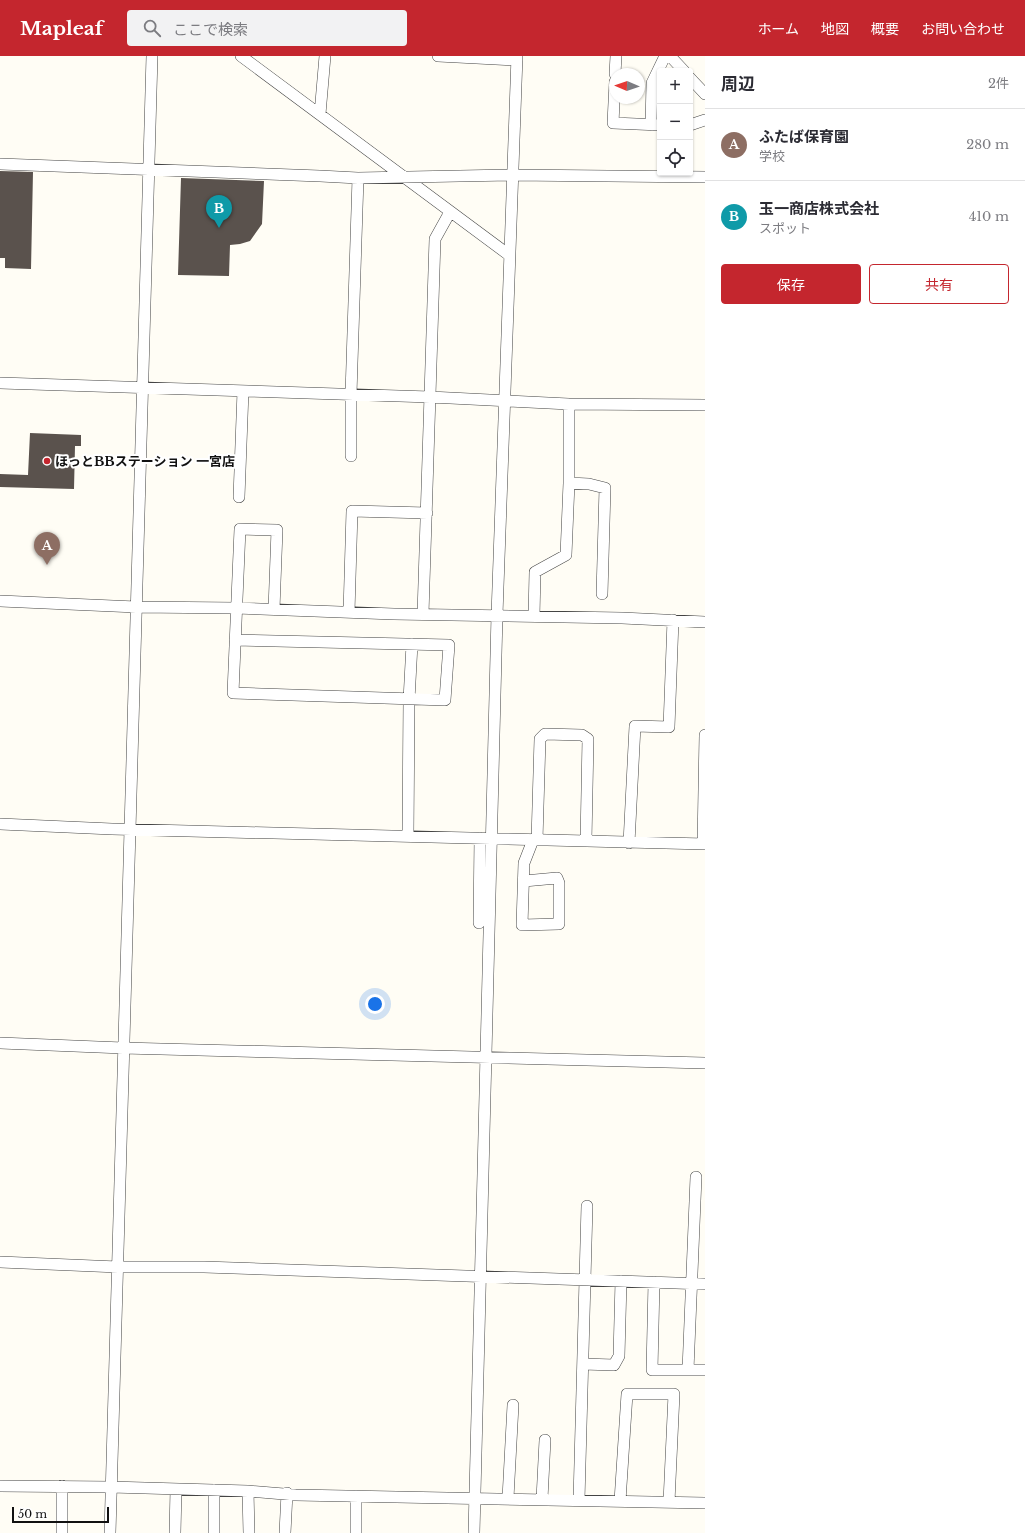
<!DOCTYPE html>
<html lang="ja">
<meta charset="utf-8">
<style>
:root{--surface:#fff;--page:#f2f2f3;--text:#2b2b33;--muted:#7c7c81;--line:#e1e1e2;--accent:#c4262e}
body{margin:0;font-family:"Libre Baskerville","Noto Sans JP",serif;background:var(--page);color:var(--text)}
.controls{position:absolute;right:12px;top:12px;display:grid;overflow:hidden;border-radius:4px;box-shadow:0 1px 3px #0004}
.controls button{width:36px;height:36px;display:grid;place-items:center;padding:0;border:0;border-bottom:1px solid var(--line);background:var(--surface);color:var(--text);font:20px sans-serif}
.compass{position:absolute;left:609px;top:12px;width:36px;height:36px;border-radius:50%;background:var(--surface);box-shadow:0 1px 3px #0004;rotate:272deg}
.scale{position:absolute;left:12px;bottom:10px;width:97px;box-sizing:border-box;padding-left:4px;border:2px solid #111;border-top:0;font-size:11px;line-height:14px;white-space:nowrap;color:#111;-webkit-text-stroke:3px #fff;paint-order:stroke}
.you{position:absolute;left:375px;top:948px;width:14px;height:14px;margin:-10px;border:3px solid #fff;border-radius:50%;background:#1a73e8;box-shadow:0 0 0 6px #1a73e833}
.badge{display:grid;place-items:center;width:26px;height:26px;border-radius:50%;background:var(--accent);color:#fff;font-size:13px;font-weight:700}
.pin{position:absolute;translate:-50% -33px;filter:drop-shadow(0 1px 2px #0008)}
.pin::after{content:'';position:absolute;top:21px;width:14px;height:12px;background:inherit;clip-path:polygon(0 0,100% 0,50% 100%)}
.list{margin:0;padding:0;list-style:none}
h2{display:flex;justify-content:space-between;align-items:center;height:52px;margin:0;padding:0 16px;font-size:17px}
h2 small{font-size:13px;font-weight:400;color:var(--muted)}
.list li{display:grid;grid-template-columns:26px 1fr auto;gap:12px;align-items:center;box-sizing:border-box;height:72px;padding:0 16px;border-top:1px solid var(--line)}
.list b{display:block;font-size:15px;white-space:nowrap}
.list p{margin:0;font-size:13px;white-space:nowrap;color:var(--muted)}
.list em{font-size:13px;font-style:normal;color:var(--muted)}
.actions{display:flex;gap:8px;padding:12px 16px}
.actions a{flex:1;padding:9px 0;border:1px solid var(--accent);border-radius:4px;text-align:center;font-size:14px;color:var(--accent)}
.actions .main{background:var(--accent);color:#fff}
.icon{flex:none;width:22px;height:22px;fill:none;stroke:currentColor;stroke-width:2;stroke-linecap:round;stroke-linejoin:round}
.map{position:relative;flex:none;width:705px;height:1477px;overflow:hidden}
header{display:flex;align-items:center;gap:24px;box-sizing:border-box;height:56px;padding:0 20px;background:var(--accent);color:#fff}
header strong{font-size:19px}
nav{display:flex;gap:22px;margin-inline-start:auto;font-size:14px}
.search{width:280px;height:36px;background:var(--page);display:flex;align-items:center;gap:10px;box-sizing:border-box;padding:0 14px;border-radius:4px;color:var(--muted);font-size:15px}
main{display:flex}
aside{flex:1;background:var(--surface)}
.map>svg:first-child{display:block}
.building{fill:#5a524d}
.lines{fill:none;stroke-linecap:round;stroke-linejoin:round}
.minor-casing{stroke:#444;stroke-width:12}
.minor{stroke:#fff;stroke-width:11}
.poi-dot{fill:#c4262e;stroke:#fff;stroke-width:1.5}
.labels{text-anchor:middle;dominant-baseline:central;stroke-width:4;stroke-linejoin:round;paint-order:stroke}
.poi-label{font-size:13px;font-weight:bold;fill:#111;stroke:#fff;text-anchor:start}
</style>
<header>
<strong>Mapleaf</strong>
<div class="search"><svg class="icon" aria-label="search" viewBox="0 0 24 24"><circle cx="10" cy="10" r="6"/><path d="M15 15l6 6"/></svg>ここで検索</div>
<nav><a>ホーム</a><a>地図</a><a>概要</a><a>お問い合わせ</a></nav>
</header>
<main>
<div class="map">
<svg width="705" height="1477" viewBox="0 0 705 1477">
<rect width="100%" height="100%" fill="#fffdf5"/>
<path class="building" d="M0 115 33 116 31 213 5 212V202H0Z
M181 122 264 125 262 168 250 185 240 188 230 189 229 220 178 219Z
M30 377 81 379V390H75L74 433 0 431V418L28 419Z"/>
<g class="lines">
<g class="minor-casing">
<path id="minor" d="M241 0 509 199
M438 0 517 4
M670 0 684 15
M615 18 616 0
M690 22 705 38
M615 26 613 67 660 69
M320 58 325 0
M651 69 652 27 665 0
M690 69 705 64
M0 108 320 120 358 122 512 119 705 121
M0 327 430 341 569 348 705 349
M351 400V338L358 122
M569 427 589 428 605 432 602 538
M239 441 243 335
M0 545 136 551 236 552 394 558 622 562 705 566
M349 556 352 455 427 457
M423 558 435 183 450 156
M534 560 535 516 566 499 569 427V348
M235 584 449 589 445 644 233 637 240 473 277 474 274 553
M0 768 112 773 705 788
M408 780 409 644 412 588
M537 784 540 683 545 678 582 679 588 683 586 785
M629 787 635 670 669 671 673 564
M703 788 705 679
M524 825 557 822 559 827V868L522 869 524 807 533 784
M479 867 480 782
M0 987 123 992 705 1007
M0 1206 118 1211H204L705 1228
M654 1226 652 1314H705
M583 1308 614 1309 619 1300 621 1225
M688 1314 696 1121
M0 1430 111 1431 248 1435 296 1439 705 1447
M62 1430V1477
M214 1434V1477
M248 1435 249 1477
M508 1442 513 1349
M542 1443 545 1384
M579 1444 587 1150
M620 1445 627 1338H674L669 1446
M110 1477 152 0
M175 1477 176 1433
M285 1477 287 1437
M356 1477V1440
M474 1477 497 559 517 0"/>
</g>
<use href="#minor" class="minor"/>
</g>
<circle class="poi-dot" cx="47" cy="405" r="4"/>
<g class="labels">
<g class="poi-label">
<text x="55" y="405">ほっとBBステーション 一宮店</text>
</g>
</g>
</svg>
<div class="controls">
<button>+</button>
<button>−</button>
<button><svg class="icon" aria-label="locate" viewBox="0 0 24 24"><circle cx="12" cy="12" r="6"/><path d="M12 2v4M12 18v4M2 12h4M18 12h4"/></svg></button>
</div>
<svg class="compass" viewBox="-18 -18 36 36"><path d="M0-13l5 13h-10z" fill="#e53935"/><path d="M0 13l5-13h-10z" fill="#7c7c81"/></svg>
<div class="scale">50 m</div>
<div class="you"></div>
<div class="pin badge" style="left:47px;top:509px;background:#8d6e63">A</div>
<div class="pin badge" style="left:219px;top:172px;background:#0f9aa8">B</div>
</div>
<aside>
<h2>周辺<small>2件</small></h2>
<ul class="list">
<li><span class="badge" style="background:#8d6e63">A</span><div><b>ふたば保育園</b><p>学校</p></div><em>280 m</em></li>
<li><span class="badge" style="background:#0f9aa8">B</span><div><b>玉一商店株式会社</b><p>スポット</p></div><em>410 m</em></li>
</ul>
<div class="actions"><a class="main">保存</a><a>共有</a></div>
</aside>
</main>
